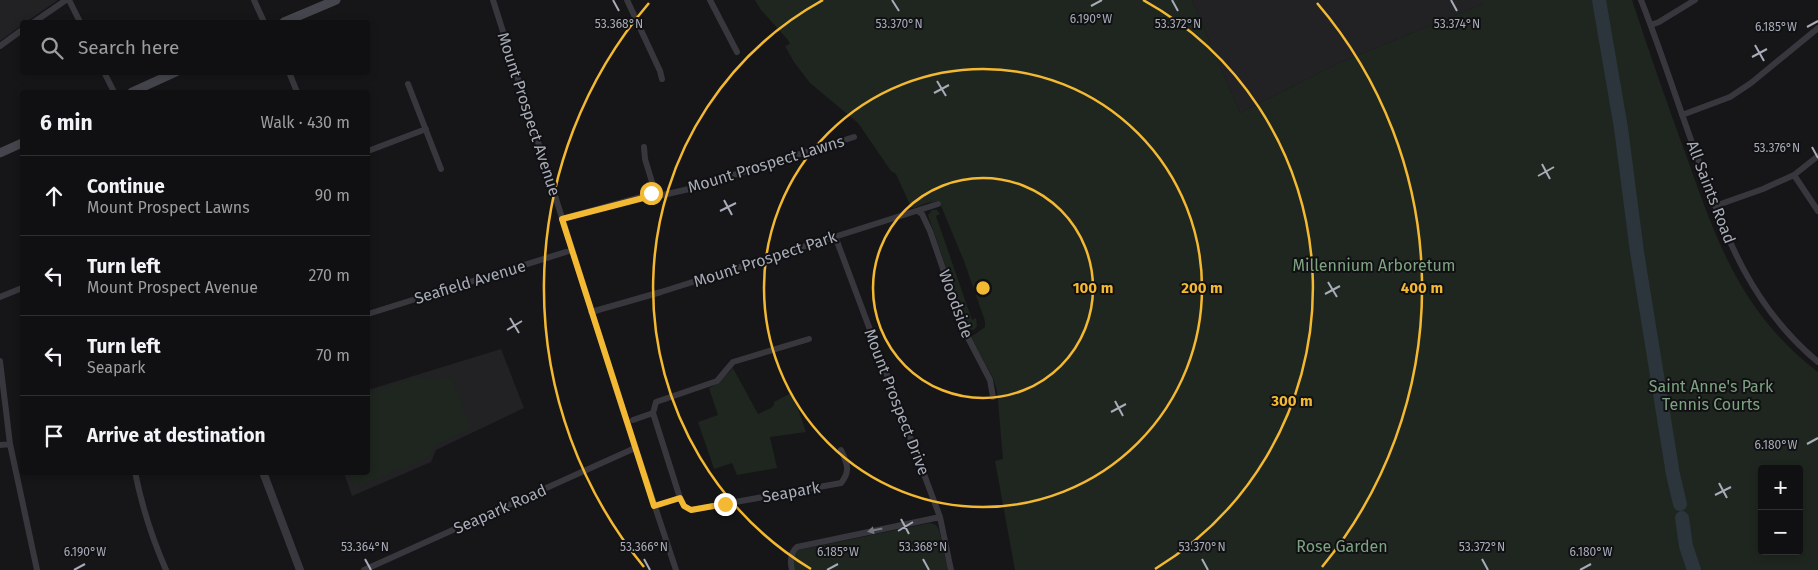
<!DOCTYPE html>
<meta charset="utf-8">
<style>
:root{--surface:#101012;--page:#19191b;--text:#f1f3f6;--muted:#9c9d9f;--line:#303032}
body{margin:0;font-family:"Fira Sans",sans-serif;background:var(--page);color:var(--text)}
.controls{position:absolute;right:15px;bottom:15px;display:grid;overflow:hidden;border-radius:5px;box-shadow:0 2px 8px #0003}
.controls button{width:45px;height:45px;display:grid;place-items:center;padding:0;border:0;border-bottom:1px solid var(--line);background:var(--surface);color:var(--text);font:25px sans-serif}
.stop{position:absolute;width:15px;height:15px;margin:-11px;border:4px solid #f4b932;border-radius:50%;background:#fff}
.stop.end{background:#f4b932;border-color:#fff;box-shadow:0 1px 5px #0008}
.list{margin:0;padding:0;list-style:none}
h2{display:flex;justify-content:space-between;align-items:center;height:65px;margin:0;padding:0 20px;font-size:21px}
h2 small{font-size:16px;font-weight:400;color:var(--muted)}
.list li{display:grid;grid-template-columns:32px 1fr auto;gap:15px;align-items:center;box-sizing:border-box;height:80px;padding:0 20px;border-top:1px solid var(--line)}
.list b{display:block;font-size:19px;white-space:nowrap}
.list p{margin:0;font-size:16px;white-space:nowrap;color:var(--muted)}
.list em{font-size:16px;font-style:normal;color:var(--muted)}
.icon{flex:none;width:28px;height:28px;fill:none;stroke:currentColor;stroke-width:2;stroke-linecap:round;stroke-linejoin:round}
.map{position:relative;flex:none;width:1818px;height:570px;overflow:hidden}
.search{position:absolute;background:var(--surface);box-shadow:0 2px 8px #0003;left:20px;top:20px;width:350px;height:55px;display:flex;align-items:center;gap:12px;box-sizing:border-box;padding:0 18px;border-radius:5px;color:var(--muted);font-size:19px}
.panel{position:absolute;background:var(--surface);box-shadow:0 2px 8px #0003;left:20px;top:90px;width:350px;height:385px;border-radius:5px}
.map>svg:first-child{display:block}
.built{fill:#222225}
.green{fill:#1e261f;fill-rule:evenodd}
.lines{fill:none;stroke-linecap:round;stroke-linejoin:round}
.river{stroke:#2c343c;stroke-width:14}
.minor{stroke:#37373d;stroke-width:6}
.tertiary{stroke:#37373d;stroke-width:8}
.secondary{stroke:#45464d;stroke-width:9}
.oneway{fill:#757781}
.route{stroke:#f4b932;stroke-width:6}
.ticks{fill:none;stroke:#a7acb8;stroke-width:2}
.ring{fill:none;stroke:#f4b932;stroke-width:2.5}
.labels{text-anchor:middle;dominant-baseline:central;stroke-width:4;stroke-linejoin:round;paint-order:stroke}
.street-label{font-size:16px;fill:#a7acb8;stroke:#111113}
.park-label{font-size:16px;fill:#7ea382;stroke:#111113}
.ticks-label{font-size:12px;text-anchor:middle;fill:#a7acb8;stroke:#111113;stroke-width:4;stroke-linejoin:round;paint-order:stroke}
.centre{fill:#f4b932;stroke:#111113;stroke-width:2.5}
.ring-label{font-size:15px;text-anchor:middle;font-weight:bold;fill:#f4b932;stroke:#111113;stroke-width:4;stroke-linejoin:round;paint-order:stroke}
</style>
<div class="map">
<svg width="1818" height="570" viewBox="0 0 1818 570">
<rect width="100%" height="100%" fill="#161618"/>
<path class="built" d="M0 0H58L26 22H22V25L0 41Z
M1192 0H1483V4L1339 63 1240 113Z
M501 349 524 408 436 450 431 462 352 496 344 473 368 472V390Z"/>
<path class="green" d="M755 0H1192L1240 113 1339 63 1483 4V0H1632C1649 52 1667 103 1686 155 1717 242 1741 313 1818 372V570H1015L995 461 1003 459 997 390 993 378 971 337 985 327V321L964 261 939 201 927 203 914 208 911 207 896 174 891 171 858 123 810 83 794 62 785 46 790 44 788 40 761 10ZM1762 469H1799V551H1762Z
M932 210H937L940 214 936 216 972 320 976 318 977 326 974 330 969 329 966 326 928 215Z
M733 368 758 414 771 408 774 405V402L791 393 794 397 806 432 770 437 777 468 737 475 732 463 714 469 698 422 718 415 709 388 719 383Z
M421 376 432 379 449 377 454 384 471 428 434 446 429 457 355 488 350 473 368 472V392Z
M930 523 936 525 939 530 948 570H794L793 554 799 550Z"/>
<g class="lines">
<path class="river" d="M1599 0 1621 128 1637 252 1672 468
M1672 470 1680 504
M1682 518 1686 546 1694 570"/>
<path class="minor" d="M69 0 80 22
M254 0 264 22
M493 0 622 407 676 570
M627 0 660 71 662 79
M710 0 737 52
M1641 0C1662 53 1679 108 1699 162 1726 239 1753 308 1818 362
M34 22 66 0
M1651 25 1659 22 1695 0
M0 46 22 30
M104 72 114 92
M289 72 297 92
M408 84 441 169
M1682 115 1730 97 1751 83 1818 28
M644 147 645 159 652 182 651 195
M368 151 426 129
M1794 175 1818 211
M1715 206 1763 189 1794 175 1818 156
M918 211 922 214 930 231 964 330 990 380 993 397
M562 219 641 197 663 195 689 189 854 137
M835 236 940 517 951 570
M0 297 22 288
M591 312 661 292 938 204
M368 314 572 250
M809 339 733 362 717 381 656 402 653 413 680 498 684 506 691 510 841 483C851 471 847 463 841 450
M0 361 10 444 37 570
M633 420 653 413
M0 445 10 444
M135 472C142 507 152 538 166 570
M655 506 680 498
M364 570 635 448
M792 570C790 562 790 553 797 547L940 517"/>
<path class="tertiary" d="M263 472 300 570"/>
<path class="secondary" d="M284 22 336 0
M132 92 176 72
M0 153 22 143"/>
</g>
<defs><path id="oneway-solid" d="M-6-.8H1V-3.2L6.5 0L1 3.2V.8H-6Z" transform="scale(1.25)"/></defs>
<use class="oneway" href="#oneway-solid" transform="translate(875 530) rotate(168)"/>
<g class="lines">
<path class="route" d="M651 193V196L562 219 654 506 680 498 684 506 691 510 725 504"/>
</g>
<path class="ticks" d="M613 0 619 11M892 0 899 11M1172 0 1178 11M1451 0 1457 11M1091 6 1102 0M1807 27 1818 21M1755 45 1764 61M1752 57 1767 49M937 81 946 96M934 93 949 85M1812 147 1818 158M1542 164 1550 179M1538 176 1554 167M724 200 732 215M720 211 736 203M1328 282 1337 297M1325 294 1340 286M510 318 519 333M507 330 522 321M1115 401 1123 416M1111 412 1126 404M1807 444 1818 438M1719 483 1727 498M1715 495 1731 487M901 519 909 534M898 531 913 522M365 559 371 570M644 559 650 570M923 559 929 570M1202 559 1208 570M1482 559 1488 570M74 570 85 564M827 570 838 564M1580 570 1591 564"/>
<g class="ring">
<circle cx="983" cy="288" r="110"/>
<circle cx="983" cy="288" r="219"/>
<path d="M811 569A329 329 0 0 1 823 0M1143 0A329 329 0 0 1 1155 569"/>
<path d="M644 567A439 439 0 0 1 649 3M1317 3A439 439 0 0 1 1322 567"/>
</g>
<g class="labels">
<g class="street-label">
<text transform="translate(529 114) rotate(72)">Mount Prospect Avenue</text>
<text transform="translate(766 164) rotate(-17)">Mount Prospect Lawns</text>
<text transform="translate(1711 192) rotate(69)">All Saints Road</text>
<text transform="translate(765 259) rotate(-18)">Mount Prospect Park</text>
<text transform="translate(470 282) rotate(-17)">Seafield Avenue</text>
<text transform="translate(956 304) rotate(70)">Woodside</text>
<text transform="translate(897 402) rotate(69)">Mount Prospect Drive</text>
<text transform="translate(791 492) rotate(-10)">Seapark</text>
<text transform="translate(500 509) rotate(-24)">Seapark Road</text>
</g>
<g class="park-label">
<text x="1374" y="265">Millennium Arboretum</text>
<text x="1711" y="386">Saint Anne's Park<tspan x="1711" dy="18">Tennis Courts</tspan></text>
<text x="1342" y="546">Rose Garden</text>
</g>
</g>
<g class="ticks-label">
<text x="1091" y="23">6.190°W</text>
<text x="619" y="28">53.368°N</text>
<text x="899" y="28">53.370°N</text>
<text x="1178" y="28">53.372°N</text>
<text x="1457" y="28">53.374°N</text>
<text x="1776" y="31">6.185°W</text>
<text x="1777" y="152">53.376°N</text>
<text x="1776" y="449">6.180°W</text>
<text x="365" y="551">53.364°N</text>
<text x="644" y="551">53.366°N</text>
<text x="923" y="551">53.368°N</text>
<text x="1202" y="551">53.370°N</text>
<text x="1482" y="551">53.372°N</text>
<text x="85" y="556">6.190°W</text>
<text x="838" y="556">6.185°W</text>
<text x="1591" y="556">6.180°W</text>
</g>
<circle cx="983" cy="288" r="8" class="centre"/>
<g class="ring-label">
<text x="1093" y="293">100 m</text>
<text x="1202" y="293">200 m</text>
<text x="1422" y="293">400 m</text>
<text x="1292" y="406">300 m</text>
</g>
</svg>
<div class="controls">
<button>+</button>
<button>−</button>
</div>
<div class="stop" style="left:651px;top:193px"></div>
<div class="stop end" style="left:725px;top:504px"></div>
<div class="search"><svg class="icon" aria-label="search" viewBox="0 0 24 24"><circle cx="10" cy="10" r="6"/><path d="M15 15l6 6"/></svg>Search here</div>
<section class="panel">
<h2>6 min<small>Walk · 430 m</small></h2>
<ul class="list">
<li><svg class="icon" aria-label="ahead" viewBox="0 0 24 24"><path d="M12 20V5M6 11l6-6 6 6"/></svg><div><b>Continue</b><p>Mount Prospect Lawns</p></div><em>90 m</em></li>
<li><svg class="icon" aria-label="left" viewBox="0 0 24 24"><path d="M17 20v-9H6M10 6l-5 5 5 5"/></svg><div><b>Turn left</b><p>Mount Prospect Avenue</p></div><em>270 m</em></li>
<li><svg class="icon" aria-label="left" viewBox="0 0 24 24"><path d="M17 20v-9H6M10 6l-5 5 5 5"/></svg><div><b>Turn left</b><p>Seapark</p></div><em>70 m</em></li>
<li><svg class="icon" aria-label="arrive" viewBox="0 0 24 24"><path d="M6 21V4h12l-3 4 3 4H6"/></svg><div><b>Arrive at destination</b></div></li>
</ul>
</section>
</div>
